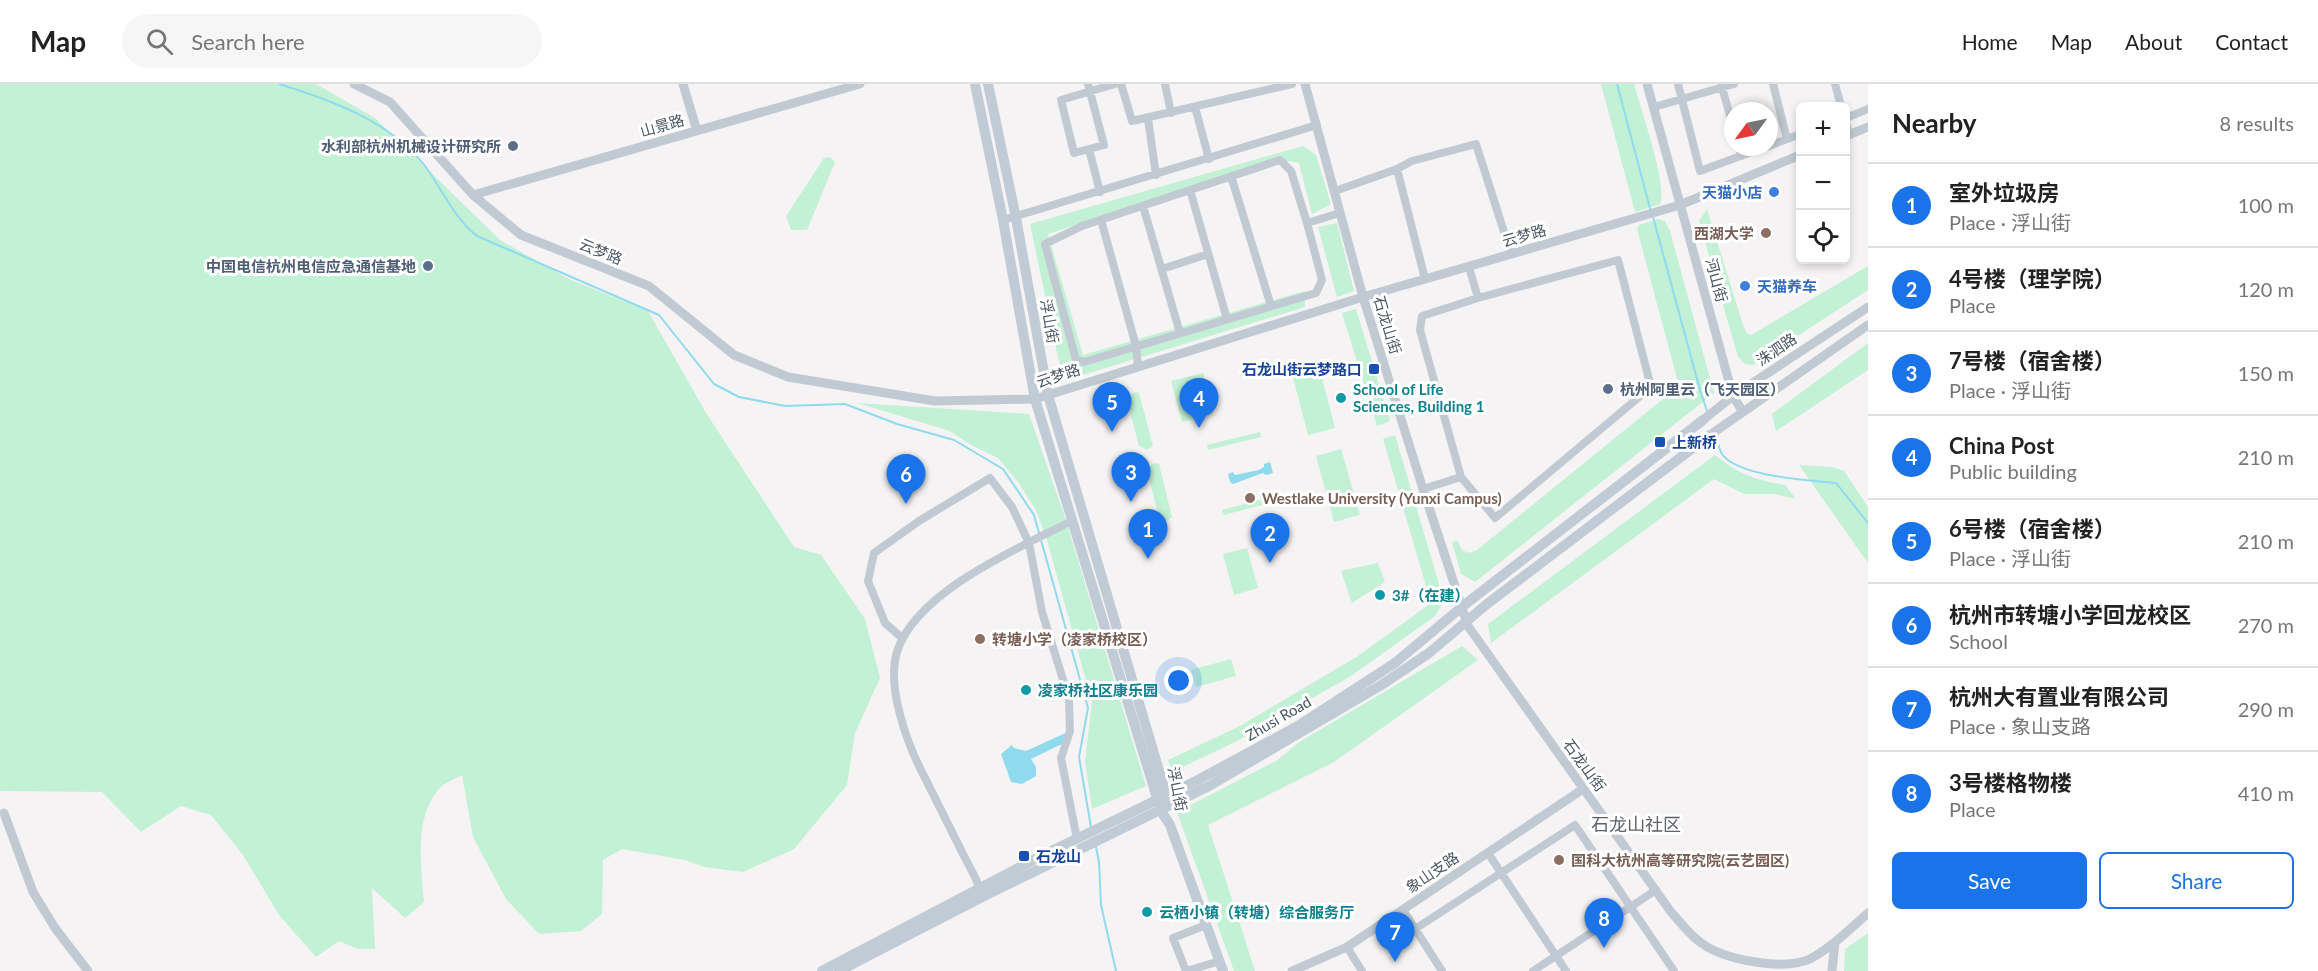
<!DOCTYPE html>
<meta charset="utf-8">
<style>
:root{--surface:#fff;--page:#f6f6f6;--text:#222;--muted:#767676;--line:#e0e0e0;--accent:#1a73e8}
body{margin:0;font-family:Lato,"Noto Sans SC",sans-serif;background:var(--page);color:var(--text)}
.controls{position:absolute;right:18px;top:18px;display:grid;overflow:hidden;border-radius:9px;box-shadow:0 3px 9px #0003}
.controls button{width:54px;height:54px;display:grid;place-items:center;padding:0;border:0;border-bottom:2px solid var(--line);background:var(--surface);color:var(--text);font:30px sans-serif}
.compass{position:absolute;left:1724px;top:18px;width:54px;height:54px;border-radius:50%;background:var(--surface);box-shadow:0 3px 9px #0003;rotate:237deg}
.you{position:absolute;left:1179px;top:597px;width:21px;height:21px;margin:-15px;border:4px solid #fff;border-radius:50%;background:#1a73e8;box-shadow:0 0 0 9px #1a73e833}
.badge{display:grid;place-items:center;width:39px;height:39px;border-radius:50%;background:var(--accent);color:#fff;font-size:20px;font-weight:700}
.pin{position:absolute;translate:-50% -50px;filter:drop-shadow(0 2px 3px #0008)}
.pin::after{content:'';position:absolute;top:32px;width:21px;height:18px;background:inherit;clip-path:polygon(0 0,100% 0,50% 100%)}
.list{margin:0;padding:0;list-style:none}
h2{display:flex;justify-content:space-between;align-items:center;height:78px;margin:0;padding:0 24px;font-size:26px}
h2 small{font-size:20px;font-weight:400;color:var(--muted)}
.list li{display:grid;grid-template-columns:39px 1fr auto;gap:18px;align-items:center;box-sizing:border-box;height:84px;padding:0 24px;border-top:2px solid var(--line)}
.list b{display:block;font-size:22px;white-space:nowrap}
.list p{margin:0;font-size:20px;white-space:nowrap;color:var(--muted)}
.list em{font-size:20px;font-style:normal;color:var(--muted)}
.actions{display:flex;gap:12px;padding:18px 24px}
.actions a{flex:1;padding:14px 0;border:2px solid var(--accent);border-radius:9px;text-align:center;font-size:21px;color:var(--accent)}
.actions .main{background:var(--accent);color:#fff}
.icon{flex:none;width:33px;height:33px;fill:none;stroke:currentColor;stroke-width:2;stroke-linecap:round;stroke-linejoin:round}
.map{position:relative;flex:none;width:1868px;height:887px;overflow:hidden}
header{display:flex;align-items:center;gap:36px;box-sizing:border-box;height:84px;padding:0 30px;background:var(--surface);border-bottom:2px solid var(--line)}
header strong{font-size:28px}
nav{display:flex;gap:33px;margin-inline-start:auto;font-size:21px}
.search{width:420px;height:54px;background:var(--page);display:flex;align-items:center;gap:15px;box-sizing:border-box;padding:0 21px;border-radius:33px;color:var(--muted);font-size:22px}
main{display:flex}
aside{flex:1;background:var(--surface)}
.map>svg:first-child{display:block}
.green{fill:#c3f1d5}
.water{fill:#90daee}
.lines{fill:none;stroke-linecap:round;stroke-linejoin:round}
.stream{stroke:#90daee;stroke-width:2}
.minor{stroke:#c1cad2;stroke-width:8}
.tertiary{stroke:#c1cad2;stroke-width:9}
.secondary{stroke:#c1cbd6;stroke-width:10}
.service-dot{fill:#5c6f8a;stroke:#fff;stroke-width:2}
.shop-dot{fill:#3f7fe0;stroke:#fff;stroke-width:2}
.education-dot{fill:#8d6e63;stroke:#fff;stroke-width:2}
.transit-dot{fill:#1a4fb4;stroke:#fff;stroke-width:2}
.culture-dot{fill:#0f9aa8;stroke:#fff;stroke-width:2}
.labels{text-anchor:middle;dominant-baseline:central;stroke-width:6;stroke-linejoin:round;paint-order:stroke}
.street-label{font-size:15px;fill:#4a5661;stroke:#fff}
.service-label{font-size:15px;font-weight:bold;fill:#4e5e75;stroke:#fff;text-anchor:end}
.shop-label{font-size:15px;font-weight:bold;fill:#366cbe;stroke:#fff;text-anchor:end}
.education-label{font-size:15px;font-weight:bold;fill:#785e54;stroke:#fff;text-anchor:start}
.transit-label{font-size:15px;font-weight:bold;fill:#164399;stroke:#fff;text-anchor:start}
.culture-label{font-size:15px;font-weight:bold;fill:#0d838f;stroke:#fff;text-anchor:start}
.quarter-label{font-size:18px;fill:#5f6368;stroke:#fff}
</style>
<header>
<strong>Map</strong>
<div class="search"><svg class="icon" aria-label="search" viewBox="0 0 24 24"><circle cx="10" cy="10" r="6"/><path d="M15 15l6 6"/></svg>Search here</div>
<nav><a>Home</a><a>Map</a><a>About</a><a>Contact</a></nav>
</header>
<main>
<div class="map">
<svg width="1868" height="887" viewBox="0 0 1868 887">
<rect width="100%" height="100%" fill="#f5f3f3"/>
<path class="green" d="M0 0H316L375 34 500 156 569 195 648 227 706 329 794 463 821 471 865 535 880 594 855 649 847 701 794 765 743 788 704 783 685 776 622 765 603 776 602 830 581 847 539 850 506 815 473 753 462 691C455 695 443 699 438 706 414 735 421 783 424 818L405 834 372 804 375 865H358L339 857 316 873 279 831 243 771 211 731 181 722 141 748 102 708 0 707Z
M1601 0H1634C1640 23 1668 102 1660 120L1635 128Z
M1303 62 1316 71 1331 120 1312 130 1299 79 1276 75 1048 150 1083 271 1305 207V223L1063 297 1030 140Z
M830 73 835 78 807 146H791L786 132 824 74Z
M1707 125 1743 241 1747 249 1751 251 1868 182V206L1753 281 1745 280 1738 273 1699 137Z
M1658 135 1665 137 1670 147 1714 309 1475 498 1461 490 1452 458 1457 456 1462 466 1469 469 1477 466 1679 302 1637 145 1639 141Z
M1337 139 1354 207 1337 213 1318 143Z
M1356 225 1390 337 1377 342 1342 229Z
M1868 259V286L1776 347 1772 330Z
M1318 279 1335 344 1308 351 1291 286Z
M1203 289 1213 330 1182 338 1171 297Z
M1136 308 1139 309 1153 362 1147 366 1139 362 1127 316 1133 309Z
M857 319 1029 330 1065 433 1146 702 1092 725 1085 677 1092 618 1047 456 1036 426 1018 398 998 374 971 361 950 347Z
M1260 348 1261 353 1208 366 1207 361Z
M1395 351 1444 517 1435 532 1351 592 1235 658 1172 688 1168 676 1240 642 1358 572 1431 519 1383 355Z
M1341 365 1360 431 1334 438 1316 372Z
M1715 371C1738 390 1756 396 1785 401L1796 415 1775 410H1744L1714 395 1491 559 1488 540Z
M1156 379 1159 380 1172 433 1166 437 1159 433 1147 387 1152 380Z
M1799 381 1832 383 1844 387 1868 423V479Z
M1275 412 1277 417 1224 431 1222 426Z
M1247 464 1258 504 1234 511 1223 470Z
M1378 479 1385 498 1352 519 1341 487Z
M1462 562 1478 576 1334 678 1208 741 1255 887H1234L1177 728 1276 677 1301 657Z
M1231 575 1236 592 1196 603 1191 586Z
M1868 849V887H1844L1845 865Z"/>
<path class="water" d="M1270 378 1273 389 1266 391 1263 389 1233 400 1230 398 1228 390 1233 388 1235 391 1259 386 1264 383V380Z
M1070 647 1068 657 1031 675 1036 683V692L1022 700 1011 698 1001 670 1012 661 1014 664 1026 667Z"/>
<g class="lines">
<path class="stream" d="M279 0C331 16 390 37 425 82 442 105 454 134 477 152L659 231 714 300 739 313 785 322 845 320 897 340 954 356 1003 385 1034 431 1088 624 1079 673 1091 743
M1617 0 1651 128
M1653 133 1700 306 1708 330
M1716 352C1718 358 1719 365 1722 370 1738 393 1809 396 1836 399L1868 439
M1096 763 1099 778 1101 821 1116 887"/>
<path class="minor" d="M1088 0 1104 61 1089 65 1100 108
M1121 0 1132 37 1292 0
M1165 0 1171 29
M1678 0 1700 87 1765 63
M1721 0 1733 42
M1773 0 1787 55
M1835 0 1841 22
M1195 23 1209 75
M1654 23 1734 0
M1846 34 1868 25
M1148 35 1156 91
M1846 39 1849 51
M1769 62 1800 50
M1739 63 1741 72
M1089 65 1074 69 1061 16 1115 0
M1397 85 1412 77 1476 60 1511 170
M1231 92 1271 222
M1190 106 1227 235
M1335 107 1397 85 1425 195
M1143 122 1180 249
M1003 136 1317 41
M1101 136 1136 262 1138 282
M1307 139 1291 87 1280 76 1082 142 1045 160 1076 276 1084 278 1316 209 1322 196 1307 139 1340 129
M1618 176 1651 303 1495 434 1461 393 1420 246 1422 232 1478 214Z
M1469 183 1478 214
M1162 185 1208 170
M1423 405 1461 393
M902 554 885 539 868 497 874 469 919 437 990 394 1012 423 1029 459 1042 528 1069 615 1070 647 1061 674 1077 755
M1488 769 1566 887
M981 809C978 796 970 784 964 772 951 746 938 720 925 694 908 662 886 604 897 568 915 508 1020 463 1072 437
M1403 826 1442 887
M1206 841 1173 854 1186 887 1220 877
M1415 845 1575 741 1674 887
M1347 863 1362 887
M1533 887 1656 806"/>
<path class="tertiary" d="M354 0 390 18 473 111 521 151 649 202 734 271 788 293 935 317 1035 315 1363 213 1680 121 1800 71
M683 0 697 47
M1305 0 1363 213 1423 405 1468 542 1671 828C1680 838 1689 850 1700 858 1723 876 1783 887 1810 875 1831 864 1850 845 1868 829
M1647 0 1733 312 1743 328
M1846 52 1868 43
M473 111 860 0
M1703 336 1733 312 1868 223
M1710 351 1868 241
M4 729 33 808 55 844 88 887
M1292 887 1347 863 1583 705
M1832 887 1835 858"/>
<path class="secondary" d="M975 0 1003 136 1035 315 1161 727 1170 741 1223 887
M988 0 1016 134 1048 311 1168 717
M822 887 1039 773 1196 697 1298 642 1395 579 1463 522 1703 336
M839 887 982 813 1209 702 1383 600 1429 569 1487 520 1710 351"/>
</g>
<g class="service-dot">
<circle cx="513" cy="62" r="6"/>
<circle cx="428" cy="182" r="6"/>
<circle cx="1608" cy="305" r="6"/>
</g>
<g class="shop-dot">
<circle cx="1774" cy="108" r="6"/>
<circle cx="1745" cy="202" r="6"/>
</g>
<g class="education-dot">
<circle cx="1766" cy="149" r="6"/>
<circle cx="1250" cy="414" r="6"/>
<circle cx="980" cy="555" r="6"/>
<circle cx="1559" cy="776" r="6"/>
</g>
<g class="transit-dot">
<rect x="1368" y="279" width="12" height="12" rx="3"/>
<rect x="1654" y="352" width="12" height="12" rx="3"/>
<rect x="1018" y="766" width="12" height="12" rx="3"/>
</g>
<g class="culture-dot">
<circle cx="1341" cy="314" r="6"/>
<circle cx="1380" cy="511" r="6"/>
<circle cx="1026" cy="606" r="6"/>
<circle cx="1147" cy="828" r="6"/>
</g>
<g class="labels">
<g class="street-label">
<text transform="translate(662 41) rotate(-16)">山景路</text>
<text transform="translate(1524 151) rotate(-16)">云梦路</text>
<text transform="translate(601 167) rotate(22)">云梦路</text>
<text transform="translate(1717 196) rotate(75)">河山街</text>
<text transform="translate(1050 237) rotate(80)">浮山街</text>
<text transform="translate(1388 241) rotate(73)">石龙山街</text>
<text transform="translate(1776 265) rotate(-34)">洙泗路</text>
<text transform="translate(1058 291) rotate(-18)">云梦路</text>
<text transform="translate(1278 634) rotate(-30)">Zhusi Road</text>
<text transform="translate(1585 681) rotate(54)">石龙山街</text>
<text transform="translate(1178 705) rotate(79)">浮山街</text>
<text transform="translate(1432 788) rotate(-34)">象山支路</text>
</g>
<g class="service-label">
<text x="501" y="62">水利部杭州机械设计研究所</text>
<text x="416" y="182">中国电信杭州电信应急通信基地</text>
<text x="1620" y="305" text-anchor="start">杭州阿里云（飞天园区）</text>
</g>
<g class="shop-label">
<text x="1762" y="108">天猫小店</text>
<text x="1757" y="202" text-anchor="start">天猫养车</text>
</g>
<g class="education-label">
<text x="1754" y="149" text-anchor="end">西湖大学</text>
<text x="1262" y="414">Westlake University (Yunxi Campus)</text>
<text x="992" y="555">转塘小学（凌家桥校区）</text>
<text x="1571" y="776">国科大杭州高等研究院(云艺园区)</text>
</g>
<g class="transit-label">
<text x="1362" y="285" text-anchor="end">石龙山街云梦路口</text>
<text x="1672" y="358">上新桥</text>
<text x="1036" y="772">石龙山</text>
</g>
<g class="culture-label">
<text x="1353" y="305">School of Life<tspan x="1353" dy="17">Sciences, Building 1</tspan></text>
<text x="1392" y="511">3#（在建）</text>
<text x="1038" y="606">凌家桥社区康乐园</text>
<text x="1159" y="828">云栖小镇（转塘）综合服务厅</text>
</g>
<g class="quarter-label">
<text x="1636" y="740">石龙山社区</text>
</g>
</g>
</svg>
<div class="controls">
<button>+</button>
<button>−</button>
<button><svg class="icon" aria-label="locate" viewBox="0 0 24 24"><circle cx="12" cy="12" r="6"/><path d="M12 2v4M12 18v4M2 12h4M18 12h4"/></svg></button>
</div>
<svg class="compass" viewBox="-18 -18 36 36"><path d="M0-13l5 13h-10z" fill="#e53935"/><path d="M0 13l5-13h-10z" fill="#767676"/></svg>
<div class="you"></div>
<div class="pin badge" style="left:1148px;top:475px">1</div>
<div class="pin badge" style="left:1270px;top:479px">2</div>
<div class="pin badge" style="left:1131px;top:418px">3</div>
<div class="pin badge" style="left:1199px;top:344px">4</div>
<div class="pin badge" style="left:1112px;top:348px">5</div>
<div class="pin badge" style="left:906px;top:420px">6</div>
<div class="pin badge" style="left:1395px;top:878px">7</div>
<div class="pin badge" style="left:1604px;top:864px">8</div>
</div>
<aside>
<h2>Nearby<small>8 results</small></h2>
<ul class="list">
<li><span class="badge">1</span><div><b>室外垃圾房</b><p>Place · 浮山街</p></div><em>100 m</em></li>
<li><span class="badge">2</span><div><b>4号楼（理学院）</b><p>Place</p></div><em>120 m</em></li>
<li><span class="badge">3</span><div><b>7号楼（宿舍楼）</b><p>Place · 浮山街</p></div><em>150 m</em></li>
<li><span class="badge">4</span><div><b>China Post</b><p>Public building</p></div><em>210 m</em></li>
<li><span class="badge">5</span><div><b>6号楼（宿舍楼）</b><p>Place · 浮山街</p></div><em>210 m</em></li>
<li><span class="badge">6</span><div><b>杭州市转塘小学回龙校区</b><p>School</p></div><em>270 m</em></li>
<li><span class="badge">7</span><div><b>杭州大有置业有限公司</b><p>Place · 象山支路</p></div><em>290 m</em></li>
<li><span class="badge">8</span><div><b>3号楼格物楼</b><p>Place</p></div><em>410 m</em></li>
</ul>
<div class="actions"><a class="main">Save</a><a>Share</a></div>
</aside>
</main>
